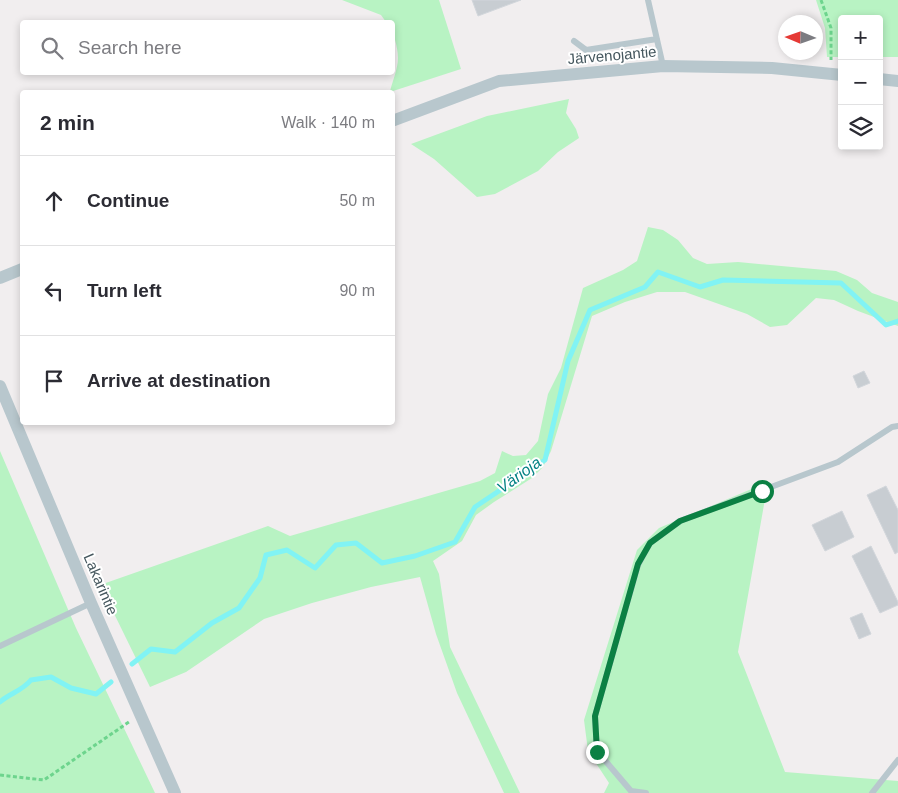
<!DOCTYPE html>
<meta charset="utf-8">
<style>
:root{--surface:#fff;--page:#f7f7f7;--text:#2b2b33;--muted:#7c7c81;--line:#e1e1e2}
body{margin:0;font-family:Arial,sans-serif;background:var(--page);color:var(--text)}
.controls{position:absolute;right:15px;top:15px;display:grid;overflow:hidden;border-radius:5px;box-shadow:0 2px 8px #0003}
.controls button{width:45px;height:45px;display:grid;place-items:center;padding:0;border:0;border-bottom:1px solid var(--line);background:var(--surface);color:var(--text);font:25px sans-serif}
.compass{position:absolute;left:778px;top:15px;width:45px;height:45px;border-radius:50%;background:var(--surface);box-shadow:0 2px 8px #0003;rotate:272deg}
.stop{position:absolute;width:15px;height:15px;margin:-11px;border:4px solid #0b8043;border-radius:50%;background:#fff}
.stop.end{background:#0b8043;border-color:#fff;box-shadow:0 1px 5px #0008}
.list{margin:0;padding:0;list-style:none}
h2{display:flex;justify-content:space-between;align-items:center;height:65px;margin:0;padding:0 20px;font-size:21px}
h2 small{font-size:16px;font-weight:400;color:var(--muted)}
.list li{display:grid;grid-template-columns:32px 1fr auto;gap:15px;align-items:center;box-sizing:border-box;height:90px;padding:0 20px;border-top:1px solid var(--line)}
.list b{display:block;font-size:19px;white-space:nowrap}
.list em{font-size:16px;font-style:normal;color:var(--muted)}
.icon{flex:none;width:28px;height:28px;fill:none;stroke:currentColor;stroke-width:2;stroke-linecap:round;stroke-linejoin:round}
.map{position:relative;flex:none;width:898px;height:793px;overflow:hidden}
.search{position:absolute;background:var(--surface);box-shadow:0 2px 8px #0003;left:20px;top:20px;width:375px;height:55px;display:flex;align-items:center;gap:12px;box-sizing:border-box;padding:0 18px;border-radius:5px;color:var(--muted);font-size:19px}
.panel{position:absolute;background:var(--surface);box-shadow:0 2px 8px #0003;left:20px;top:90px;width:375px;height:335px;border-radius:5px}
.map>svg:first-child{display:block}
.green{fill:#b8f3c3}
.lines{fill:none;stroke-linecap:round;stroke-linejoin:round}
.stream{stroke:#81f3f4;stroke-width:5}
.building{fill:#c8cdd2;stroke:#d2d6db}
.path{stroke:#6dd48d;stroke-width:3;stroke-dasharray:4 2.5;stroke-linecap:butt}
.service{stroke:#b8c7cd;stroke-width:6}
.minor{stroke:#b8c7cd;stroke-width:12}
.route{stroke:#0b8043;stroke-width:6}
.labels{text-anchor:middle;dominant-baseline:central;stroke-width:4;stroke-linejoin:round;paint-order:stroke}
.street-label{font-size:15px;fill:#45575e;stroke:#fff}
.water-label{font-size:16px;font-style:italic;fill:#058284;stroke:#fff}
</style>
<div class="map">
<svg width="898" height="793" viewBox="0 0 898 793">
<rect width="100%" height="100%" fill="#f1eeef"/>
<path class="green" d="M342 0H439L461 69 390 92C392 82 398 69 398 58 398 45 392 34 392 22H386L381 15Z
M816 0H898V57H879V19H842V57H827L825 28Z
M569 99 566 113 576 129 579 138 558 152 538 171 495 194 477 197 434 159 411 144 487 116Z
M648 227 663 230 678 240 693 258 707 264 738 262 836 271 857 280 872 293 898 302V326L858 311 834 300 816 298 787 325 770 327 747 314 685 292H657L625 302 592 316 551 451 543 467 532 478 494 502 476 515 462 541 433 561 439 574 450 647 520 793H504L457 693 436 634 420 577 371 587 312 603 264 619 186 672 150 687 100 585 268 526 290 536 480 481 495 473 502 451 513 456 526 455 538 441 548 394 561 368 583 288 623 270 637 261Z
M0 451 76 628 155 793H0Z
M768 482 738 652 785 772 898 781V793H604L609 783 588 751 584 720 637 550 659 528Z"/>
<g class="lines">
<path class="stream" d="M132 664 151 649 175 652 212 623 239 608 260 578 266 555 287 550 315 568 336 545 356 543 382 563 415 556 455 542 475 507 545 460 568 361 590 310 645 287 658 272 700 287 723 280 841 283 886 325 898 321
M0 702C10 693 22 691 31 680L51 677 71 688 96 694 111 682"/>
</g>
<path class="building" d="M472 0H521L478 16Z
M864 371 870 383 858 388 853 376Z
M886 486 898 510V552L895 554 867 495Z
M842 511 854 537 825 551 812 525Z
M871 546 898 602V605L880 613 852 556Z
M862 613 871 634 859 639 850 618Z"/>
<g class="lines">
<path class="path" d="M821 0 831 28V60
M0 775 44 780 129 722"/>
<path class="service" d="M648 0 663 66
M574 41 586 50 657 39
M0 646 91 603
M646 793 631 791 597 751 595 716 638 565 650 543 680 521 838 462 892 427 898 426
M872 793 898 760"/>
<path class="minor" d="M879 79 898 81
M392 121 499 81 663 66 772 68 842 75
M0 278 22 269
M0 386 91 603 175 793"/>
</g>
<g class="lines">
<path class="route" d="M597 752 595 716 638 564 650 543 680 521 762 491"/>
</g>
<g class="labels">
<g class="street-label">
<text transform="translate(612 55) rotate(-5)">Järvenojantie</text>
<text transform="translate(101 584) rotate(67)">Lakarintie</text>
</g>
<g class="water-label">
<text transform="translate(519 475) rotate(-36)">Värioja</text>
</g>
</g>
</svg>
<div class="controls">
<button>+</button>
<button>−</button>
<button><svg class="icon" aria-label="layers" viewBox="0 0 24 24"><path d="M12 4l9 5-9 5-9-5zM3 14l9 5 9-5"/></svg></button>
</div>
<svg class="compass" viewBox="-18 -18 36 36"><path d="M0-13l5 13h-10z" fill="#e53935"/><path d="M0 13l5-13h-10z" fill="#7c7c81"/></svg>
<div class="stop" style="left:762px;top:491px"></div>
<div class="stop end" style="left:597px;top:752px"></div>
<div class="search"><svg class="icon" aria-label="search" viewBox="0 0 24 24"><circle cx="10" cy="10" r="6"/><path d="M15 15l6 6"/></svg>Search here</div>
<section class="panel">
<h2>2 min<small>Walk · 140 m</small></h2>
<ul class="list">
<li><svg class="icon" aria-label="ahead" viewBox="0 0 24 24"><path d="M12 20V5M6 11l6-6 6 6"/></svg><div><b>Continue</b></div><em>50 m</em></li>
<li><svg class="icon" aria-label="left" viewBox="0 0 24 24"><path d="M17 20v-9H6M10 6l-5 5 5 5"/></svg><div><b>Turn left</b></div><em>90 m</em></li>
<li><svg class="icon" aria-label="arrive" viewBox="0 0 24 24"><path d="M6 21V4h12l-3 4 3 4H6"/></svg><div><b>Arrive at destination</b></div></li>
</ul>
</section>
</div>
